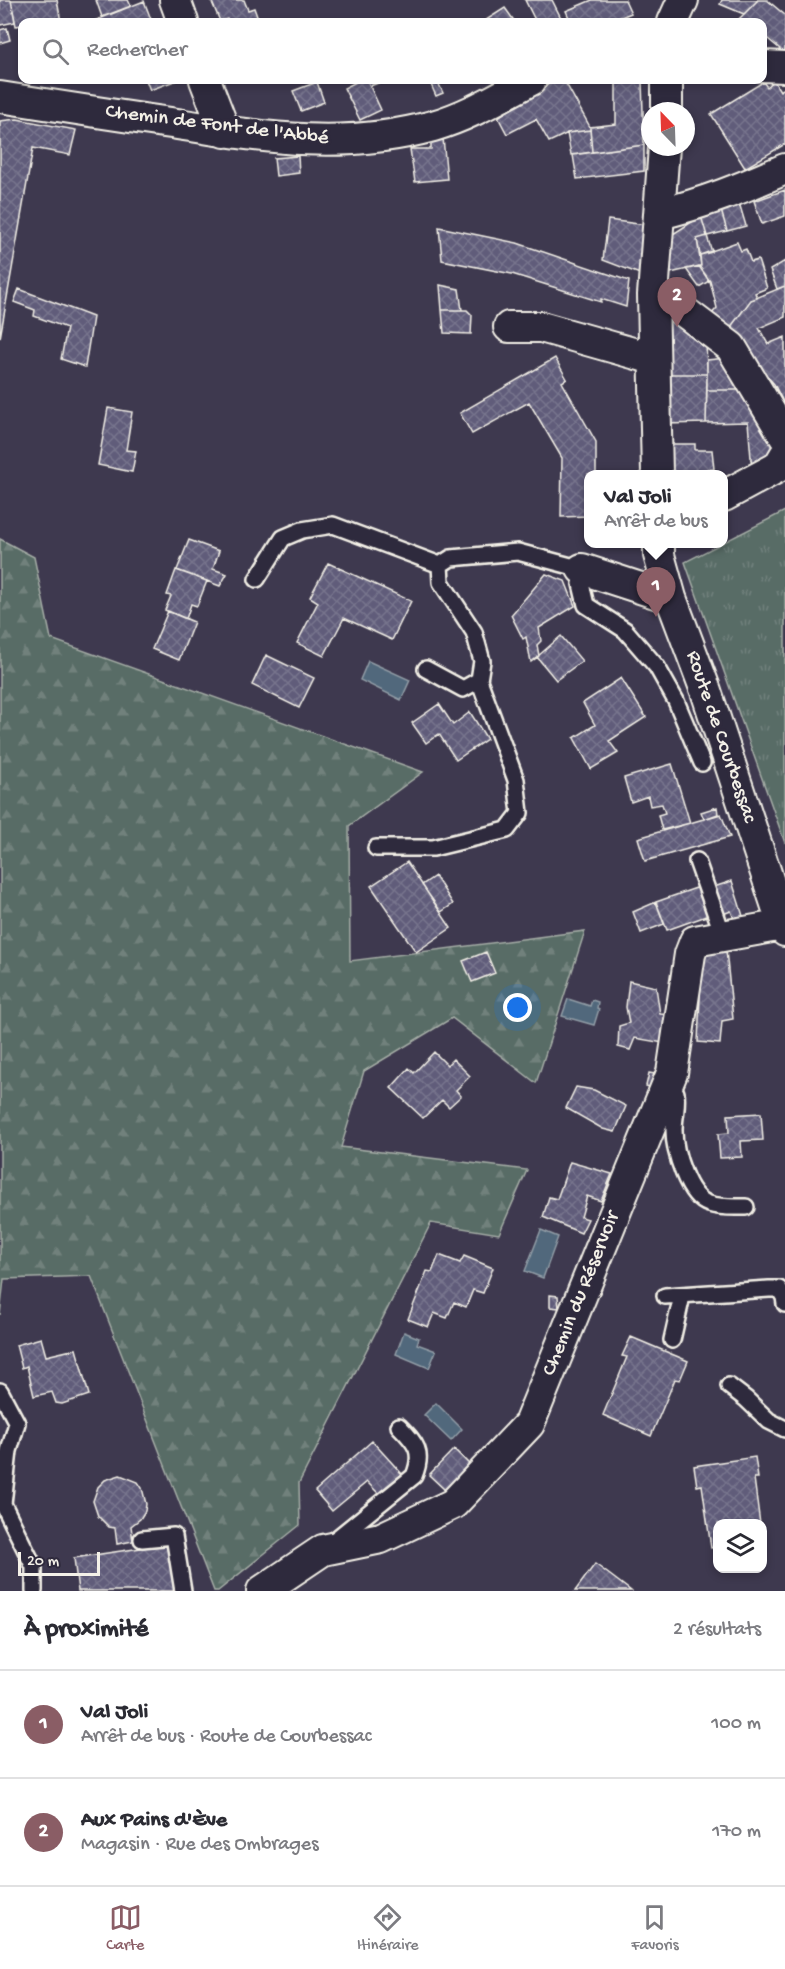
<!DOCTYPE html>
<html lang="fr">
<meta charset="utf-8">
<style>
:root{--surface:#fff;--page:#f7f7f7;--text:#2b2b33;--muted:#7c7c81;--line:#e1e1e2;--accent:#8a5d65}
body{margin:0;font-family:"Gochi Hand",sans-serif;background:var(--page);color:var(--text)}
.controls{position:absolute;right:18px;bottom:18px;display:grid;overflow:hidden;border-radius:12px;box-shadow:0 3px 9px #0003}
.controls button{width:54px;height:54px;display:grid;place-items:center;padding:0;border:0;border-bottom:2px solid var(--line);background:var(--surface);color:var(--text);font:30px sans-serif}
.compass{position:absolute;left:641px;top:102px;width:54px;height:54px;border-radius:50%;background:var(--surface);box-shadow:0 3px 9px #0003;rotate:337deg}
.scale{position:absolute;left:18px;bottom:15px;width:82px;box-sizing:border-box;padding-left:6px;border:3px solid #f4f1e8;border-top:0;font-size:16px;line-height:21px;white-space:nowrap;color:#f4f1e8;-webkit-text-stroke:4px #2f2a3d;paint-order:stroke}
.you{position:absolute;left:518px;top:1008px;width:21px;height:21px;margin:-15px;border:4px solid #fff;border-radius:50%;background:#1a73e8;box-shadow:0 0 0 9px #1a73e833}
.badge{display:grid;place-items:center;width:39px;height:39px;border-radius:50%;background:var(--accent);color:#fff;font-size:20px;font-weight:700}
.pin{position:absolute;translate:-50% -50px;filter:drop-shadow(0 2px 3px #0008)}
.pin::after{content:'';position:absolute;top:32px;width:21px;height:18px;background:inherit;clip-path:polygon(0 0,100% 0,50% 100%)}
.popup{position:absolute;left:584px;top:470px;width:144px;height:78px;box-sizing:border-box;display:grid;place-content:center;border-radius:12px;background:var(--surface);filter:drop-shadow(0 2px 4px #0005);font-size:20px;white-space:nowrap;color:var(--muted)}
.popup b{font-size:22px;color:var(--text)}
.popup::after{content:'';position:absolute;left:50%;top:100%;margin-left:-12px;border:12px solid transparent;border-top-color:var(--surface)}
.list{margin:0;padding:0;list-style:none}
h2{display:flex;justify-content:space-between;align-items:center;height:78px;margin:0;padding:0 24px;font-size:26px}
h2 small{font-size:20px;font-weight:400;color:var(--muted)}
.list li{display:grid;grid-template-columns:39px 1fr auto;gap:18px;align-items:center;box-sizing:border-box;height:108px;padding:0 24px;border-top:2px solid var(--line)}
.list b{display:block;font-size:22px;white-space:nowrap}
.list p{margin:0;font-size:20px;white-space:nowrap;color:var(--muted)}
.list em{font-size:20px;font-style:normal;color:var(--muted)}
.icon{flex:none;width:33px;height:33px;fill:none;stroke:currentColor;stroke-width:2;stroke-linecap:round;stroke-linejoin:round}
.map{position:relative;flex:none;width:785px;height:1591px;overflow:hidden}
.search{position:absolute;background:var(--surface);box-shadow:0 3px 9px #0003;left:18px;right:18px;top:18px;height:66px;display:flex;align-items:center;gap:15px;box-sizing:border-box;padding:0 21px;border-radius:12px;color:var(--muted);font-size:22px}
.sheet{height:294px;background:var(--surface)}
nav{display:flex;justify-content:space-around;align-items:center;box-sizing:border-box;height:84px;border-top:2px solid var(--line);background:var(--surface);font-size:16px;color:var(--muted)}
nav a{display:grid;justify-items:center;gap:3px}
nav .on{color:var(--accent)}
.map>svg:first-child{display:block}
.grass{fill:url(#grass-tufts);stroke:#a6aea7;stroke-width:1.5}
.forest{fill:url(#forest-firs);stroke:#a6aea7;stroke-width:1.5}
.water{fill:#51677c;stroke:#929ea7;stroke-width:1.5}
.building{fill:url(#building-cross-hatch);stroke:#f4f1e8;stroke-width:1.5}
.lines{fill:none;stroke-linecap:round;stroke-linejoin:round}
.service-casing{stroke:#f4f1e8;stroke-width:20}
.minor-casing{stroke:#f4f1e8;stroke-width:34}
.service{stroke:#2f2a3d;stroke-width:15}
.minor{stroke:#2f2a3d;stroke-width:30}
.labels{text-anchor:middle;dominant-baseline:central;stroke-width:6;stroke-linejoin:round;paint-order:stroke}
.street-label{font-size:21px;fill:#f4f1e8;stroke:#2f2a3d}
</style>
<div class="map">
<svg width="785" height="1591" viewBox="0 0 785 1591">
<defs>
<pattern id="grass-tufts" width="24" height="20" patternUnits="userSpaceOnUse" patternTransform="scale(1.5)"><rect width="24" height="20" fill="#586c66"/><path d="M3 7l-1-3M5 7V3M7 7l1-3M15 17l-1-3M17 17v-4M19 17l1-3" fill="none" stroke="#71817c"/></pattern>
<pattern id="forest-firs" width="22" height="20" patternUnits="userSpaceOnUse" patternTransform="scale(1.5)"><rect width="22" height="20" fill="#586c66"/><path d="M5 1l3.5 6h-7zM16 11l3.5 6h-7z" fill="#71817c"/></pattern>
<pattern id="building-cross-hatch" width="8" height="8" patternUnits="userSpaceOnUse" patternTransform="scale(1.5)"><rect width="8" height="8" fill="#605c7a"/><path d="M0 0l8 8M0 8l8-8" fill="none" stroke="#77748d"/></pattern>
</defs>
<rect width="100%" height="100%" fill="#3e394f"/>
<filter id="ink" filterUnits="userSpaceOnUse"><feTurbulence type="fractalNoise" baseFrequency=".0167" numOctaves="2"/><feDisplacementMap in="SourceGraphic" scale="12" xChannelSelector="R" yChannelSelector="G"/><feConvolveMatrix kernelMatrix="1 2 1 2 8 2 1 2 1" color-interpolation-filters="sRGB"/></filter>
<g filter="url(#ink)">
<path class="grass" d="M785 511V843L685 562Z"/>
<path class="forest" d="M0 539 34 557 51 639 423 772 349 826 350 961 585 931 536 1083 452 1018 364 1071 341 1147 527 1170 499 1234 431 1223 299 1483 300 1525 218 1591H214L91 1276 4 1279 0 1315Z"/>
<path class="water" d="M368 661 410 680 401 700 360 680Z
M568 999 590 1006 592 1000 598 1002 597 1008 599 1009 594 1025 562 1016Z
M541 1230 558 1237 543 1278 525 1271Z
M404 1332 419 1338 417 1344 436 1351 429 1368 396 1354Z
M436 1403 462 1429 451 1441 424 1415Z"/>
<path class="building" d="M0 0H11L15 22 0 25Z
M11 0H57L61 22H44V21L22 22V25L16 26Z
M96 0H128L131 6 102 17Z
M211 0H244L248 10 254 8 258 19 251 22H228L227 19 220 21Z
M525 0H552L563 22H536Z
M592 0H625L631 13 609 22H571L566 11Z
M722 0H758L744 14 720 4Z
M758 0H767L785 15V59L773 57 780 49 762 34V22H736Z
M144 1 152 22H94V21Z
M505 8 515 22H483Z
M7 28 10 40 0 43V30Z
M146 80H177L150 90Z
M360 80H367L381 110 360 120 344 88Z
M367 80H386L370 86Z
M429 80H437L443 93 436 96Z
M560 80H564L590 127V130L568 133 549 142 536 119 507 134 498 117 549 84Z
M616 80H642L644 145 592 152 590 127 616 124Z
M774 81 780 91 785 88V144L745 168 711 114 763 82 767 87Z
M317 82 324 102 301 111 293 91Z
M17 119 76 130 70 155 33 148 0 338V121Z
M590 130 592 152 571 155 567 133Z
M443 138 447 179 415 182 410 149H431V142Z
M644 145V171L577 179 573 155Z
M298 156 299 173 276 176 274 158Z
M785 190V216L762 224 754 201Z
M740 206 746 226 727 231 721 210Z
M721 210 727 231 707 236 701 216Z
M701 216 707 236 697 239 701 266 666 274V258L673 234Z
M608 220 646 225 645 276 603 260Z
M439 227 517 243 629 281 626 307 601 299V302L512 274 442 260Z
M707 236 712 252 700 255 697 239Z
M737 242 741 251 746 249 751 262 758 260 767 288 755 293 757 298 751 300 727 332 709 317 717 308 710 281 699 266H701L700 255Z
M785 261V286L777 289 770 270Z
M699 266 709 281 699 287 686 269Z
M440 285 459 289 462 310H442Z
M785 286V317L759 328 768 344 785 337V401L783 402 774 384 727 332 751 300Z
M19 289 93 317 85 367 61 359 67 328 34 316 35 310 14 302Z
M442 310H467L472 315 471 334 444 333Z
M673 310 706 337 707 374H666L665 320Z
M555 358 567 379 562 382 596 442V474H588V516L561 517 562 458 529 402 472 434 460 413Z
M727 358 749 390H707V360Z
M666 374H707L706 423 665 424Z
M707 390H749L778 450 752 470 748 422 706 423Z
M108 408 132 412 126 450 136 451 132 472 98 465Z
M671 444H695V450H712L714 469 696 470V474H672Z
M189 540 219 551 213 569 227 574 220 586 177 570Z
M328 563 411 601 392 640 344 618 324 656 297 643 318 602 310 597Z
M176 570 207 581 197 606 191 604 186 619 165 610 171 596 167 595Z
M546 574 565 581 575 606 539 628 541 641 537 645 539 656 531 662 526 637 523 639 511 615Z
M168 611 194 622 179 660 152 649Z
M561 636 582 661 556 680 537 657Z
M266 655 314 678 299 708 252 685Z
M621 678 646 717 609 741 618 753 591 769 574 738 595 725 583 703Z
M439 704 453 725 470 712 487 739 456 760 439 734 426 743 412 723Z
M672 764 690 823 662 830 658 815 665 813 662 804 650 806 648 796 631 802 624 778Z
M717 807 718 814 704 819 701 812Z
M721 814 730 837 645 861 638 838Z
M407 862 451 928 416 952 371 886Z
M435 876 453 904 441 912 422 885Z
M732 881 743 916 734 919 731 911 723 914 714 887Z
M699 887 709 915 667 930 656 902Z
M656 902 664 924 641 933 633 912Z
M726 950 733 1019 722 1021 720 1044 698 1042 702 954Z
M486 952 495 973 472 982 463 961Z
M629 981 656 987 660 1014 676 1015 669 1044 635 1038 630 1050 618 1047 619 1026 629 1023 626 1007Z
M434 1052 447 1065 453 1059 470 1076 456 1090 461 1096 449 1107 442 1100 423 1118 391 1088 409 1068 414 1073Z
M649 1073 661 1075 656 1089 646 1086Z
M576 1087 594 1090 626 1106 615 1132 603 1129 566 1108Z
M761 1113 763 1140 741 1141 742 1157 720 1158 718 1134 729 1133 728 1115Z
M570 1162 612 1174 601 1201 587 1196 581 1217 588 1219 581 1233 543 1217 549 1197 557 1199Z
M439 1255 460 1263 464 1256 493 1268 483 1293 473 1290 466 1307 454 1302 447 1318 434 1313 428 1327 408 1319 427 1271 432 1272Z
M550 1295 558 1296 559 1308 550 1307Z
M631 1337 688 1361 680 1380 675 1379 651 1436 603 1415 627 1357 622 1356Z
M41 1338 46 1356 76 1349 89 1395 62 1404 56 1403 52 1392 34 1396 27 1366 22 1368 16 1345Z
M372 1441 402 1474 379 1494 367 1482 332 1511 315 1491Z
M454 1449 469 1464 445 1490 429 1475Z
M755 1457 758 1478H754L760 1524H718V1547L711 1548 702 1485 697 1486 694 1466Z
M120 1475 138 1482 142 1488 146 1504 145 1511 140 1519 131 1526 133 1541 117 1544 115 1528 109 1527 98 1516 93 1501 98 1487 105 1480Z
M168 1544 175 1591H78L74 1558Z
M595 1564 602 1569 631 1591H575Z"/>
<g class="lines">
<g class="service-casing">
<path id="service" d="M257 579 283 538 302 530 333 525 440 565 451 558 518 552 582 569 581 584 586 605 625 630 657 667 676 701 702 763
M426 669 463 689 479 680
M376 848H433L507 830 520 813 516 780 479 680 482 661 474 632 441 582 440 565
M697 861 723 935
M666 1088 676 1093C678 1106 674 1117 674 1130 674 1151 687 1197 709 1204 721 1208 734 1207 746 1207
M665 1296 769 1289H779L784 1297 785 1304
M672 1340 682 1296
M729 1386 746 1399 769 1421 785 1429
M0 1391 17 1423 9 1451 3 1504 34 1567V1591
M142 1539 174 1536 183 1591
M331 1543 414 1476C424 1452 416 1443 399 1426"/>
</g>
<g class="minor-casing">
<path id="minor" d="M175 0 183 22
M673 22 683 0
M762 66 785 67
M205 80 225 132
M667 80V111
M0 97C57 106 114 115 171 123 262 137 342 151 433 126 468 116 499 97 531 80
M659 214C703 204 744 187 785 169
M653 295 674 304 731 347 785 437
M509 327H541L654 359
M657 474 653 295 664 147
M724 496 778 467 785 455
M659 544V555L671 598 706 691 785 931
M582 569 671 598
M262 1591 323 1550 381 1538 453 1504 529 1424 672 1073 690 954 695 941 783 925"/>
</g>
<use href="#service" class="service"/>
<use href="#minor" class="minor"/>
</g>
</g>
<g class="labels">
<g class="street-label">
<text transform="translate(217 126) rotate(7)">Chemin de Font de l'Abbé</text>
<text transform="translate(720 737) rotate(71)">Route de Courbessac</text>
<text transform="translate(582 1294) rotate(-68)">Chemin du Réservoir</text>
</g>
</g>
</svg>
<div class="controls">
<button><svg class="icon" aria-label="layers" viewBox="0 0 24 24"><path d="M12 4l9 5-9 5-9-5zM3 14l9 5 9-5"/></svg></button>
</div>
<svg class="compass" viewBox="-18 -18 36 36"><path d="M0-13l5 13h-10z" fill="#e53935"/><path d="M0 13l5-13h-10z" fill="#7c7c81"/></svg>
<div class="scale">20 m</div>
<div class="you"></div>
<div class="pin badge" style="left:656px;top:617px">1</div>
<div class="popup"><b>Val Joli</b>Arrêt de bus</div>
<div class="pin badge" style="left:677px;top:327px">2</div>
<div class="search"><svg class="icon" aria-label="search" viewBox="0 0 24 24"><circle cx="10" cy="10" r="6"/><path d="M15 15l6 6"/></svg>Rechercher</div>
</div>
<section class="sheet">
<h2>À proximité<small>2 résultats</small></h2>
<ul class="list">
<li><span class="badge">1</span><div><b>Val Joli</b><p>Arrêt de bus · Route de Courbessac</p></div><em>100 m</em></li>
<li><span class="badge">2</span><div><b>Aux Pains d'Ève</b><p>Magasin · Rue des Ombrages</p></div><em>170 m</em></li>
</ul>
</section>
<nav>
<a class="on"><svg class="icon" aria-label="map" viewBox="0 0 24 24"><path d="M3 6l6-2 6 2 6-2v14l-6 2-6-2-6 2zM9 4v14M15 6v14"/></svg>Carte</a>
<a><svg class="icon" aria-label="directions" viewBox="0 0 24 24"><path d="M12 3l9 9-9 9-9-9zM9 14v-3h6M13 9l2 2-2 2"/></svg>Itinéraire</a>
<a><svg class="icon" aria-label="saved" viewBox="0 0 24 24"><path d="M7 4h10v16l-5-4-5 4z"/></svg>Favoris</a>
</nav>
